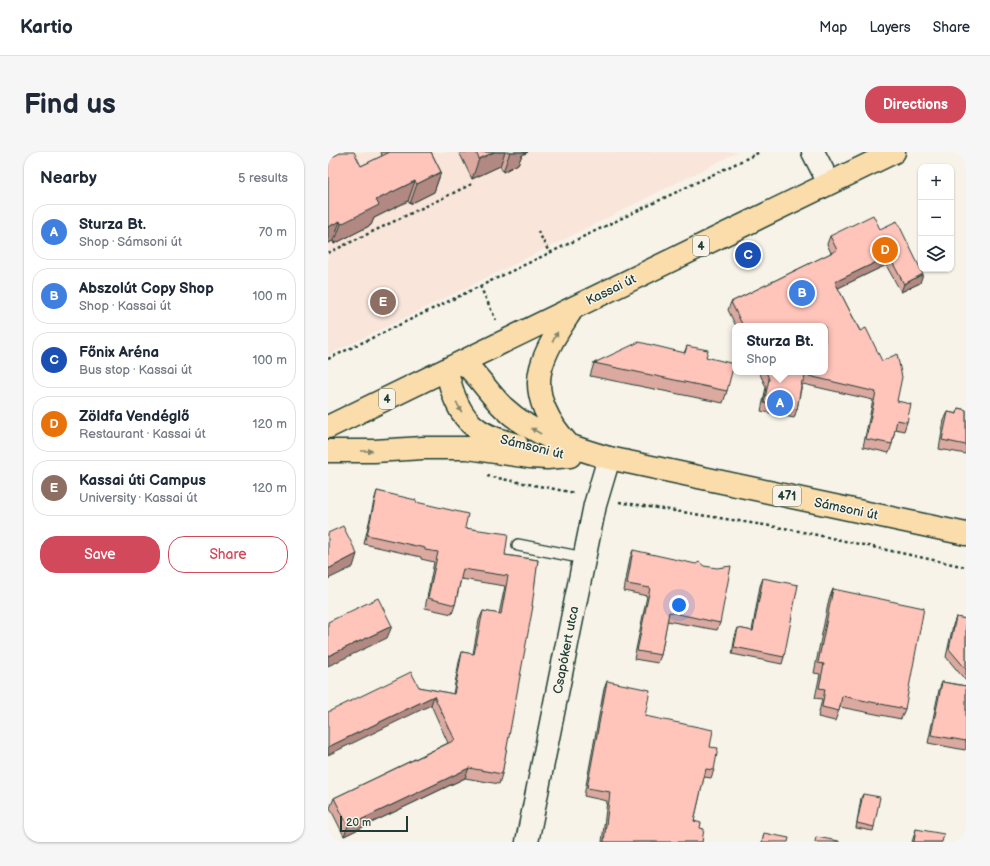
<!DOCTYPE html>
<meta charset="utf-8">
<style>
:root{--surface:#fff;--page:#f6f6f7;--text:#1f2937;--muted:#747a83;--line:#e0e1e3;--accent:#d1495b}
body{margin:0;font-family:"Balsamiq Sans",sans-serif;background:var(--page);color:var(--text)}
.controls{position:absolute;right:12px;top:12px;display:grid;overflow:hidden;border-radius:8px;box-shadow:0 1px 3px #0004}
.controls button{width:36px;height:36px;display:grid;place-items:center;padding:0;border:0;border-bottom:1px solid var(--line);background:var(--surface);color:var(--text);font:20px sans-serif}
.scale{position:absolute;left:12px;bottom:10px;width:68px;box-sizing:border-box;padding-left:4px;border:2px solid #1f3d34;border-top:0;font-size:11px;line-height:14px;white-space:nowrap;color:#1f3d34;-webkit-text-stroke:3px #f7f3e8;paint-order:stroke}
.you{position:absolute;left:351px;top:453px;width:14px;height:14px;margin:-10px;border:3px solid #fff;border-radius:50%;background:#1a73e8;box-shadow:0 0 0 6px #1a73e833}
.badge{display:grid;place-items:center;width:26px;height:26px;border-radius:50%;background:var(--accent);color:#fff;font-size:13px;font-weight:700}
.pin{position:absolute;translate:-50% -50%;border:2px solid #fff;box-shadow:0 1px 4px #0006}
.popup{position:absolute;left:404px;top:171px;width:96px;height:52px;box-sizing:border-box;display:grid;place-content:center;border-radius:8px;background:var(--surface);filter:drop-shadow(0 1px 3px #0005);font-size:13px;white-space:nowrap;color:var(--muted)}
.popup b{font-size:15px;color:var(--text)}
.popup::after{content:'';position:absolute;left:50%;top:100%;margin-left:-8px;border:8px solid transparent;border-top-color:var(--surface)}
.list{margin:0;padding:0;list-style:none}
h2{display:flex;justify-content:space-between;align-items:center;height:52px;margin:0;padding:0 16px;font-size:17px}
h2 small{font-size:13px;font-weight:400;color:var(--muted)}
.list li{display:grid;grid-template-columns:26px 1fr auto;gap:12px;align-items:center;box-sizing:border-box;height:56px;margin:0 8px 8px;padding:0 8px;border:1px solid var(--line);border-radius:16px}
.list b{display:block;font-size:15px;white-space:nowrap}
.list p{margin:0;font-size:13px;white-space:nowrap;color:var(--muted)}
.list em{font-size:13px;font-style:normal;color:var(--muted)}
.actions{display:flex;gap:8px;padding:12px 16px}
.actions a{flex:1;padding:9px 0;border:1px solid var(--accent);border-radius:16px;text-align:center;font-size:14px;color:var(--accent)}
.actions .main{background:var(--accent);color:#fff}
.icon{flex:none;width:22px;height:22px;fill:none;stroke:currentColor;stroke-width:2;stroke-linecap:round;stroke-linejoin:round}
.map{position:relative;flex:none;width:638px;height:690px;overflow:hidden;border-radius:16px}
header{display:flex;align-items:center;gap:24px;box-sizing:border-box;height:56px;padding:0 20px;background:var(--surface);border-bottom:1px solid var(--line)}
header strong{font-size:19px}
nav{display:flex;gap:22px;margin-inline-start:auto;font-size:14px}
.intro{display:flex;align-items:center;justify-content:space-between;box-sizing:border-box;height:96px;padding:0 24px}
h1{margin:0;font-size:28px}
.button{padding:10px 18px;border-radius:16px;background:var(--accent);color:#fff;font-size:14px;font-weight:700}
main{display:flex;gap:24px;padding:0 24px}
aside{flex:1;background:var(--surface);border-radius:16px;box-shadow:0 1px 3px #0004}
.map>svg:first-child{display:block}
.built{fill:#f9e5da}
.lines{fill:none;stroke-linecap:round;stroke-linejoin:round}
.service-casing{stroke:#1f3d34;stroke-width:14}
.minor-casing{stroke:#1f3d34;stroke-width:25}
.primary-casing{stroke:#1f3d34;stroke-width:25}
.path{stroke:#1f3d34;stroke-width:2.5;stroke-dasharray:3 3;stroke-linecap:butt}
.service{stroke:#f7f3e8;stroke-width:11}
.minor{stroke:#f7f3e8;stroke-width:22}
.primary{stroke:#fbddab;stroke-width:22}
.wall{fill:#dba9a0;stroke:#1f3d34}
.shaded-wall{fill:#b28982;stroke:#1f3d34}
.building{fill:#ffc4ba;stroke:#1f3d34}
.oneway{fill:#82856a}
.labels{text-anchor:middle;dominant-baseline:central;stroke-width:3;stroke-linejoin:round;paint-order:stroke}
.shield{fill:#f7f3e8;stroke:#60746a;stroke-width:1}
.shield-label{font-size:12px;font-weight:bold;fill:#1f3d34}
.street-label{font-size:13px;fill:#1f3d34;stroke:#f7f3e8}
</style>
<header>
<strong>Kartio</strong>
<nav><a>Map</a><a>Layers</a><a>Share</a></nav>
</header>
<div class="intro"><h1>Find us</h1><a class="button">Directions</a></div>
<main>
<aside>
<h2>Nearby<small>5 results</small></h2>
<ul class="list">
<li><span class="badge" style="background:#3f7fe0">A</span><div><b>Sturza Bt.</b><p>Shop · Sámsoni út</p></div><em>70 m</em></li>
<li><span class="badge" style="background:#3f7fe0">B</span><div><b>Abszolút Copy Shop</b><p>Shop · Kassai út</p></div><em>100 m</em></li>
<li><span class="badge" style="background:#1a4fb4">C</span><div><b>Főnix Aréna</b><p>Bus stop · Kassai út</p></div><em>100 m</em></li>
<li><span class="badge" style="background:#e8710a">D</span><div><b>Zöldfa Vendéglő</b><p>Restaurant · Kassai út</p></div><em>120 m</em></li>
<li><span class="badge" style="background:#8d6e63">E</span><div><b>Kassai úti Campus</b><p>University · Kassai út</p></div><em>120 m</em></li>
</ul>
<div class="actions"><a class="main">Save</a><a>Share</a></div>
</aside>
<div class="map">
<svg width="638" height="690" viewBox="0 0 638 690">
<rect width="100%" height="100%" fill="#f7f3e8"/>
<filter id="ink" filterUnits="userSpaceOnUse"><feTurbulence type="fractalNoise" baseFrequency=".025" numOctaves="2"/><feDisplacementMap in="SourceGraphic" scale="8" xChannelSelector="R" yChannelSelector="G"/><feConvolveMatrix kernelMatrix="1 2 1 2 8 2 1 2 1" color-interpolation-filters="sRGB"/></filter>
<g filter="url(#ink)">
<path class="built" d="M0 0H410L219 96 0 203Z"/>
<g class="lines">
<g class="service-casing">
<path id="service" d="M190 393 256 406"/>
</g>
<g class="minor-casing">
<path id="minor" d="M485 0 501 31
M199 690 267 353 281 306"/>
</g>
<g class="primary-casing">
<path id="primary" d="M135 210C151 224 161 242 176 256 205 283 243 295 281 306L638 382
M119 218C123 239 130 262 148 276 159 285 175 289 189 293
M0 275 566 0
M241 293C222 273 205 244 213 216 219 194 233 175 245 156
M0 299H46L95 296H140L202 305 219 306 242 304"/>
</g>
<path class="path" d="M210 79 221 100
M0 101 146 31
M152 134 168 168
M0 207 432 0
M159 324 247 341
M291 350 461 377 638 415"/>
<use href="#service" class="service"/>
<use href="#minor" class="minor"/>
<use href="#primary" class="primary"/>
</g>
<path class="wall" d="M53 0H103L113 20 106 40 82 52 80 49 46 66 43 73 6 92 5 89 0 91V7L33 14 54 4Z
M131 0H200L194 3 190 12 175 20 172 14 144 27Z
M552 77 592 131 573 140 558 113 510 136 579 270 576 279 567 277 564 292 561 301 535 295 545 248 475 232 473 237 469 257 466 266 433 259 438 235 431 220H497V174H408L400 158 403 150 503 101 499 92 502 84Z
M359 194 378 205 399 239 395 251 262 224 266 211 356 201Z
M630 256 638 258V302L611 297 616 268 620 260 629 262Z
M49 339 88 350 137 376 177 403 210 408 174 622 171 632 137 626 16 684 2 656 6 646 120 591 103 553 91 535 125 542 131 510 134 500 145 502 151 468 155 459 171 462 177 434 133 427 127 453 124 462 97 456 106 410 93 407V405L36 392 46 349Z
M305 398 392 471 389 478 339 469 333 503 330 511 306 507 319 444 296 439 302 406Z
M435 426 456 505 454 512 404 502 407 484 410 476 424 479 432 434Z
M505 437 577 557 573 567 512 555 507 569 490 565 494 547 487 546 492 522 486 521 501 447Z
M628 465 638 467V529L618 505 625 473Z
M279 529 317 564 382 595 386 618 383 626 376 625 366 669 372 676 374 690H274L279 649 256 644 276 537Z
M614 530 638 534V596L637 598 600 591 611 538Z
M535 642 546 675 545 679 528 676 533 646Z
M588 677 614 690H584Z"/>
<path class="shaded-wall" d="M166 0H177L172 14 144 27 151 7Z
M182 0H200L194 3 190 12 175 20Z
M113 20 106 40 82 52 89 32Z
M87 29 80 49 46 66 43 73 6 92 13 72 48 48Z
M12 69 5 89 0 91V75Z
M561 104 558 113 504 139 507 130Z
M595 122 592 131 573 140 576 132Z
M29 402 25 415 0 427V417Z
M64 474 59 486 0 514V504Z
M106 544 103 553 0 603V595Z
M141 616 137 626 16 684 20 674Z"/>
<path class="building" d="M14 0H26L33 14 62 0H103L113 20 89 32 87 29 48 48 51 53 13 72 12 69 0 75V7Z
M148 0H166L151 7Z
M545 63 552 77 569 69 595 122 576 132 561 104 507 130 532 179 538 176 554 209 569 202 574 225 569 249 583 252 579 270 569 268 564 292 538 287 548 240 477 223 476 229H474L469 257 436 251 441 227 438 220H497V174H415L403 150 509 98 502 84Z
M311 190 357 201 359 194 380 198 378 205 406 212 399 239 266 211Z
M630 256 638 258V293L614 288 620 260 629 262Z
M49 339 88 348V350L140 362 137 376 180 382 177 403 210 408 204 454H205L174 622 141 616 20 674 6 646 127 588 106 544 0 595V560L83 520 91 535 126 542 134 500 146 502 155 459 173 462 180 424 135 417 127 453 100 446 110 400 97 398V396L39 383Z
M15 374 29 402 0 417V381Z
M305 398 368 412 371 410 376 414 389 416 403 414 392 471 341 460 333 503 309 499 322 436 299 432Z
M435 426 470 433 456 505 406 495 410 476 425 479Z
M505 437 596 456 577 557 514 544 511 559 494 555 497 537 491 536 496 512 490 511Z
M50 446 64 474 0 504V470Z
M628 465 638 467V517L621 497Z
M279 529 322 538 317 564 385 578 382 595 390 596 386 618 378 617 366 669 373 671 372 676 376 677 374 690H276L282 640 259 636Z
M614 530 638 534V589L603 583Z
M535 642 552 645 546 675 529 671Z
M588 677 616 682 614 690H586Z
M436 681 461 686 460 690H434Z
M488 685 511 689V690H487Z"/>
<defs><path id="oneway-solid" d="M-6-.8H1V-3.2L6.5 0L1 3.2V.8H-6Z"/></defs>
<g class="oneway">
<use href="#oneway-solid" transform="translate(227 185) rotate(-62)"/>
<use href="#oneway-solid" transform="translate(131 255) rotate(62)"/>
<use href="#oneway-solid" transform="translate(208 279) rotate(-150)"/>
<use href="#oneway-solid" transform="translate(39 299)"/>
</g>
</g>
<g class="labels">
<g class="shield">
<rect x="365" y="84" width="16" height="20" rx="3"/>
<rect x="51" y="237" width="16" height="20" rx="3"/>
<rect x="445" y="334" width="28" height="20" rx="3"/>
</g>
<g class="shield-label">
<text x="373" y="94">4</text>
<text x="59" y="247">4</text>
<text x="459" y="344">471</text>
</g>
<g class="street-label">
<text transform="translate(283 138) rotate(-26)">Kassai út</text>
<text transform="translate(204 295) rotate(14)">Sámsoni út</text>
<text transform="translate(518 357) rotate(12)">Sámsoni út</text>
<text transform="translate(238 498) rotate(-79)">Csapókert utca</text>
</g>
</g>
</svg>
<div class="controls">
<button>+</button>
<button>−</button>
<button><svg class="icon" aria-label="layers" viewBox="0 0 24 24"><path d="M12 4l9 5-9 5-9-5zM3 14l9 5 9-5"/></svg></button>
</div>
<div class="scale">20 m</div>
<div class="you"></div>
<div class="pin badge" style="left:452px;top:251px;background:#3f7fe0">A</div>
<div class="popup"><b>Sturza Bt.</b>Shop</div>
<div class="pin badge" style="left:474px;top:141px;background:#3f7fe0">B</div>
<div class="pin badge" style="left:420px;top:103px;background:#1a4fb4">C</div>
<div class="pin badge" style="left:557px;top:98px;background:#e8710a">D</div>
<div class="pin badge" style="left:55px;top:150px;background:#8d6e63">E</div>
</div>
</main>
